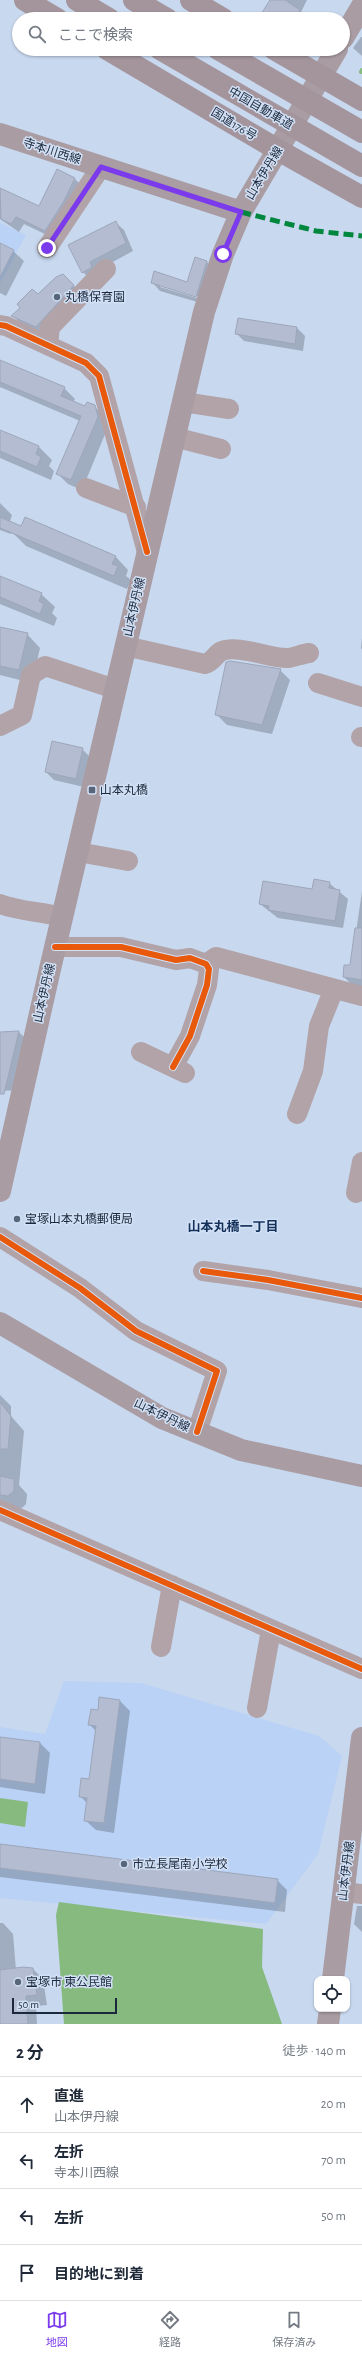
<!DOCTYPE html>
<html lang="ja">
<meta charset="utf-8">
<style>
:root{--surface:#fff;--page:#f6f6f7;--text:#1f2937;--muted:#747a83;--line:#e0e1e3;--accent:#7c3aed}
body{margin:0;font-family:"Alegreya Sans","Noto Sans JP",sans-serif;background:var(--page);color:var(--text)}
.controls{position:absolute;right:12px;bottom:12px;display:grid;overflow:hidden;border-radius:8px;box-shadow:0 1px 3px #0004}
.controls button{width:36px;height:36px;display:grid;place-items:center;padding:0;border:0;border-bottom:1px solid var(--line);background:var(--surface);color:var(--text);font:20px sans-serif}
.scale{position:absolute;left:12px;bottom:10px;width:105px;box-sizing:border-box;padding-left:4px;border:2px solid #1c293d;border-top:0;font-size:11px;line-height:14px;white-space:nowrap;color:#1c293d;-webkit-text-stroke:3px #d3e1f6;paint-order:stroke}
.stop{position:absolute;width:12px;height:12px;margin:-9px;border:3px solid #7c3aed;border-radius:50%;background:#fff}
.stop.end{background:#7c3aed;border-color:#fff;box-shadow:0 1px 4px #0008}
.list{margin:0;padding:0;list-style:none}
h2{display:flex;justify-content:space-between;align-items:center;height:52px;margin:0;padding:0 16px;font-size:17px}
h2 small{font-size:13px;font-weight:400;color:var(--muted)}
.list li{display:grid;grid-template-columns:26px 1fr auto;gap:12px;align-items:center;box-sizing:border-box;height:56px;padding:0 16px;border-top:1px solid var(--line)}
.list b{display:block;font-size:15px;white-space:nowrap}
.list p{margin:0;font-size:13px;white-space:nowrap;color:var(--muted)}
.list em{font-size:13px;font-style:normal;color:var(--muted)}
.icon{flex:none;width:22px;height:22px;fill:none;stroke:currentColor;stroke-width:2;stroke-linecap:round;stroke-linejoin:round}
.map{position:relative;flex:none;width:362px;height:2024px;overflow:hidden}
.search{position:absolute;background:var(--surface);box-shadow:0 1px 3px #0004;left:12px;right:12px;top:12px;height:44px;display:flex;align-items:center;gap:10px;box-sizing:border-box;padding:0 14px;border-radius:22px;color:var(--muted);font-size:15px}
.sheet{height:276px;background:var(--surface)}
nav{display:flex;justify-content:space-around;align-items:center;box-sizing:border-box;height:56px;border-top:1px solid var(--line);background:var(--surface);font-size:11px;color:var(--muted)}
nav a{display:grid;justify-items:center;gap:2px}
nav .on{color:var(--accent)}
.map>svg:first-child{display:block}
.built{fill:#b9d2f6}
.water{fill:#86ba7f}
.shadow{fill:#0003;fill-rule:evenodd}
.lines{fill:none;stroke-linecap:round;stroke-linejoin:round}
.stream{stroke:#86ba7f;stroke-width:4}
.building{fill:#b3bcd1;stroke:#9da6ba}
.minor{stroke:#b1a3a7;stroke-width:20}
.major{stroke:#a99ca3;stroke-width:22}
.highway{stroke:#a4959d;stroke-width:22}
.highway-bridge{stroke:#a4959d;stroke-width:22}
.quiet{stroke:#00873e;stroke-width:5;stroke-dasharray:10 5;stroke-linecap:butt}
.cycleway-casing{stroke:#d3e1f6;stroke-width:8}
.cycleway{stroke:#e8590c;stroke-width:6}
.route{stroke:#7c3aed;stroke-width:5}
.poi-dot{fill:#58667b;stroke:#d3e1f6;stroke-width:1.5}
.labels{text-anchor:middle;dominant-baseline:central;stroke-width:3;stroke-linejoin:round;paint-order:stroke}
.street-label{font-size:12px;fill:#1c293d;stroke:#d3e1f6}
.poi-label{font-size:12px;fill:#1c293d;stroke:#d3e1f6;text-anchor:start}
.neighbourhood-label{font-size:13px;font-weight:bold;fill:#14315a;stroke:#d3e1f6}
</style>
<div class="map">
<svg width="362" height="2024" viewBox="0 0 362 2024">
<rect width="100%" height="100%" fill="#c8d8ef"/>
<path class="built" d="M0 223 26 235 0 283Z
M64 1681 141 1683 319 1736 342 1756 318 1854 266 1924 0 1898V1727L45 1734Z"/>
<path class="water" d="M0 1798 28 1802 25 1827 0 1823Z
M59 1902 263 1929 262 1967 282 2024H64L56 1915Z"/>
<path class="shadow" d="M271 0H307L301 12 305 16 303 19H267L262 14Z
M361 37H362V56L353 48Z
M57 171 75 179 83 187 53 238 24 224 19 232 0 219V189L40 208Z
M115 222 124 230 133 251 98 270 91 280 83 272Z
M0 244 13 251 24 261 6 296 0 293Z
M206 261 215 270 204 304 160 291 152 282 188 283ZM160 285 201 297 200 299 160 287Z
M63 275 82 294 45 335 21 324 13 316Z
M239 319 297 328 305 336 303 351 244 341 236 333Z
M0 361 64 388 75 399 73 402 85 407 94 406 105 417 108 427 82 490 68 484 57 473 80 421 0 387Z
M0 431 39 447 52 460 49 466 54 471 51 480 0 458Z
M0 503 12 515 10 521 15 526 115 556 128 570 126 576 131 580 127 589 26 546 12 532 11 534 0 530Z
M0 577 41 594 55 607 52 613 57 618 54 626 0 604Z
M0 628 27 634 40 648 32 683 0 675Z
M362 638V650L361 648Z
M227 663H243L280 670 290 680 272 734 227 725 217 715Z
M82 749 90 757 84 787 54 780 46 772Z
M329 883 348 899 343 928 278 918 260 904 313 890Z
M362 891V988L353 986 344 977 351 967Z
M0 1032H19L32 1045 22 1090 0 1091Z
M0 1395 11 1406V1416L24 1431 19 1485 27 1494 26 1504 22 1508 8 1507 0 1500Z
M100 1698 120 1701 130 1711 114 1833 96 1830 85 1820 88 1804 80 1796 90 1780 96 1731 90 1725 99 1711Z
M0 1738 40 1743 50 1753 45 1794 0 1787Z
M0 1845 277 1880 287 1890 285 1912 0 1877Z
M357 1906H362V1932L354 1924Z
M0 1923H3L13 1934 16 1970 33 1969 43 1979 47 2005 36 2006 37 2024H0Z"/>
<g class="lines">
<path class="stream" d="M361 72 362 70"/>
</g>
<path class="building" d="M270 0H285L300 10 295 19H268L261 14Z
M57 169 75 178 64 201 45 231 16 217 11 224 1 219 0 188 39 206Z
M116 221 126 243 90 262 92 267 82 273 68 245Z
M0 243 14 250 0 277Z
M195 257 207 261 196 297 151 283 154 271 187 282Z
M63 274 74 285 36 327 11 316 20 308 17 304 32 289 38 294 56 277Z
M238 318 297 327 295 344 235 334Z
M0 360 65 387 61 396 85 406 87 402 95 405 98 417 71 480 56 474 81 416 0 382Z
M0 430 39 446 36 454 41 457 37 467 0 451Z
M0 517 21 526 25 517 116 556 112 564 118 566 114 576 0 528Z
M0 576 42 593 39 601 44 604 40 614 0 597Z
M0 627 28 633 19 670 0 666Z
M230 661 281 669 262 725 215 715 226 662Z
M52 741 83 748 76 779 45 772Z
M314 879 330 882 329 888 340 890 335 921 268 910 269 906 259 904 263 881 312 889Z
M355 928H362V980L343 977 344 965H350Z
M19 1031 4 1094H0V1032Z
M0 1402 11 1416 8 1449H0Z
M0 1476 14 1479V1491L8 1496 0 1495Z
M99 1697 120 1700 104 1823 84 1821 87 1798 79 1797 81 1778 89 1779 96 1726 88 1725 91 1709 98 1710Z
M0 1737 40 1742 35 1784 0 1779Z
M0 1844 278 1879 275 1903 0 1868Z
M23 1967 33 1968 37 1995 26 1996 28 2024H0V1970Z"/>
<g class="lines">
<path class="minor" d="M47 248 101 167
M0 325 6 326 86 363 99 376 147 552
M48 345 50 327 106 269
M183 402 229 409
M174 437 221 449
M86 488 136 507
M125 646 205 664C214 661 215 654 222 651 237 644 272 659 288 658 295 657 302 654 309 653
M318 683 362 697
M0 726 22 715 31 675 45 666 115 689
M361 737H362
M78 852 128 861
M0 904C21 912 41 911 62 917
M55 947H121L176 960 190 958 206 964 209 969 207 985 190 1036 173 1067
M206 964 216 957 362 996
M141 1052 185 1073
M297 1114 313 1071 319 1026 334 989
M356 1193 362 1162
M0 1237 80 1288 136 1331 217 1371 197 1432
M203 1271 268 1280 362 1298
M0 1510 362 1669
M161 1647 172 1585
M257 1708 271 1630
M344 1892 362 1894"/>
<path class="major" d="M343 38 362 6
M0 134 241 212
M0 1191 50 969 204 312 223 254 241 212 337 49
M0 1323 162 1418 241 1450 362 1476
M333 1979 362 1738
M328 2024 330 2009"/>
<path class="highway" d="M25 0 57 19
M77 0 109 19
M134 0 167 19
M191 0 223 19
M107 49 278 150 362 197
M274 49 362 100"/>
<path class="highway-bridge" d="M160 49 362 166
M218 49 362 132"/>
<path class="quiet" d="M241 212 316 231 362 236"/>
<g class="cycleway-casing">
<path id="cycleway" d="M0 325 6 326 86 363 99 376 147 552
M55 947H121L176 960 190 958 206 964 209 969 207 985 190 1036 173 1067
M0 1237 80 1288 136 1331 217 1371 197 1432
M203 1271 268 1280 362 1298
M0 1510 362 1669"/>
</g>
<use href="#cycleway" class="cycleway"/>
</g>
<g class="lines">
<path class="route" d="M47 248 101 167 241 212 223 254"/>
</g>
<g class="poi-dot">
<circle cx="57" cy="297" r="4"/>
<rect x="88" y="786" width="8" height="8" rx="2"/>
<circle cx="17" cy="1219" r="4"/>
<circle cx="124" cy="1864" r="4"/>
<circle cx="18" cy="1982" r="4"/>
</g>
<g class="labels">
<g class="street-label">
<text transform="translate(261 108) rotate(30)">中国自動車道</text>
<text transform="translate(234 124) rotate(31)">国道176号</text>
<text transform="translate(52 151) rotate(18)">寺本川西線</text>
<text transform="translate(264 173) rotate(-59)">山本伊丹線</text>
<text transform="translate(134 607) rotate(-77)">山本伊丹線</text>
<text transform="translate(44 993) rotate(-77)">山本伊丹線</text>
<text transform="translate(162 1415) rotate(26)">山本伊丹線</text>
<text transform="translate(346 1871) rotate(-83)">山本伊丹線</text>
</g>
<g class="poi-label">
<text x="65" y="297">丸橋保育園</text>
<text x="100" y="790">山本丸橋</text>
<text x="25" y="1219">宝塚山本丸橋郵便局</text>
<text x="132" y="1864">市立長尾南小学校</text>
<text x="26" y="1982">宝塚市 東公民館</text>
</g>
<g class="neighbourhood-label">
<text x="233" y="1227">山本丸橋一丁目</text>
</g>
</g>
</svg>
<div class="controls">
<button><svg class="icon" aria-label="locate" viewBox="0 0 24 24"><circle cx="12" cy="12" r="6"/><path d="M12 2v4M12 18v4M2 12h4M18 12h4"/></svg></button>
</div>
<div class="scale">50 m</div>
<div class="stop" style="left:223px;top:254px"></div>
<div class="stop end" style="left:47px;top:248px"></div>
<div class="search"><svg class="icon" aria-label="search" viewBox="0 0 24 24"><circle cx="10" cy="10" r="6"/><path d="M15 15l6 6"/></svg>ここで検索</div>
</div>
<section class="sheet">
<h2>2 分<small>徒歩 · 140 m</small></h2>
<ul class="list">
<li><svg class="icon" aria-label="ahead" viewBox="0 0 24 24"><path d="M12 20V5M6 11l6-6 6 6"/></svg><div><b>直進</b><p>山本伊丹線</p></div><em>20 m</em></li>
<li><svg class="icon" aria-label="left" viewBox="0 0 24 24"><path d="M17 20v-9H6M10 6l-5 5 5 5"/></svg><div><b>左折</b><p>寺本川西線</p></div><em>70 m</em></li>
<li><svg class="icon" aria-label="left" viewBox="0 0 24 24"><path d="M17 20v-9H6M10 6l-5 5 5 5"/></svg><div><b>左折</b></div><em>50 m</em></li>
<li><svg class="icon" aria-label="arrive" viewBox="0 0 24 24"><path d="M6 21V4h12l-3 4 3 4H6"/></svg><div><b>目的地に到着</b></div></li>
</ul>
</section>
<nav>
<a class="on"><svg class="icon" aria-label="map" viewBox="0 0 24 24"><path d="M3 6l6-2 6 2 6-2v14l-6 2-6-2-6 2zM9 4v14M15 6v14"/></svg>地図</a>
<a><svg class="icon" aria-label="directions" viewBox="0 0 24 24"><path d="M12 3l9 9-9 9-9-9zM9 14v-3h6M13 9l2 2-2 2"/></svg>経路</a>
<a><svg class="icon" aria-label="saved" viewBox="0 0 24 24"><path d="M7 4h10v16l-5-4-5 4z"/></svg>保存済み</a>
</nav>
